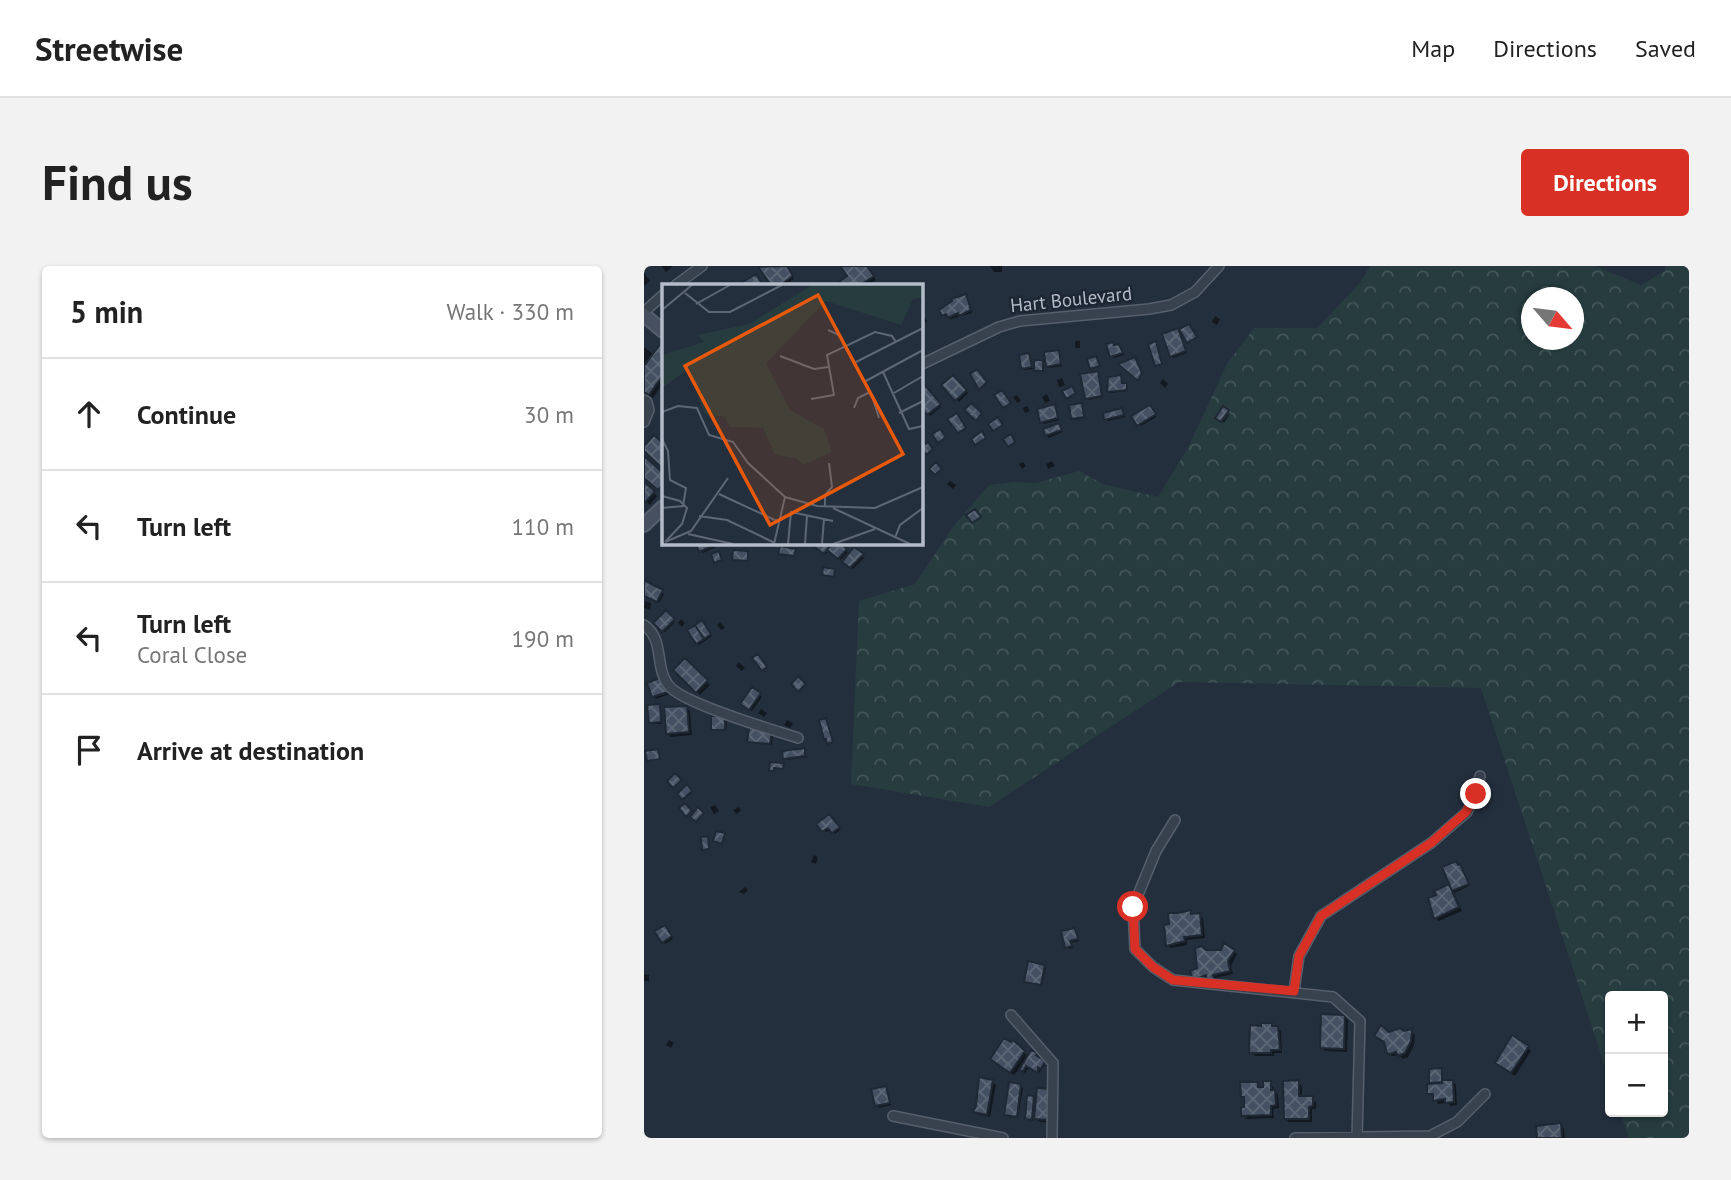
<!DOCTYPE html>
<meta charset="utf-8">
<style>
:root{--surface:#fff;--page:#f2f2f2;--text:#222;--muted:#767676;--line:#e0e0e0;--accent:#d93025}
body{margin:0;font-family:"PT Sans",sans-serif;background:var(--page);color:var(--text)}
.controls{position:absolute;right:21px;bottom:21px;display:grid;overflow:hidden;border-radius:7px;box-shadow:0 2px 5px #0004}
.controls button{width:63px;height:63px;display:grid;place-items:center;padding:0;border:0;border-bottom:2px solid var(--line);background:var(--surface);color:var(--text);font:35px sans-serif}
.compass{position:absolute;left:877px;top:21px;width:63px;height:63px;border-radius:50%;background:var(--surface);box-shadow:0 2px 5px #0004;rotate:118deg}
.stop{position:absolute;width:21px;height:21px;margin:-16px;border:5px solid #d93025;border-radius:50%;background:#fff}
.stop.end{background:#d93025;border-color:#fff;box-shadow:0 2px 7px #0008}
.list{margin:0;padding:0;list-style:none}
h2{display:flex;justify-content:space-between;align-items:center;height:91px;margin:0;padding:0 28px;font-size:30px}
h2 small{font-size:23px;font-weight:400;color:var(--muted)}
.list li{display:grid;grid-template-columns:46px 1fr auto;gap:21px;align-items:center;box-sizing:border-box;height:112px;padding:0 28px;border-top:2px solid var(--line)}
.list b{display:block;font-size:26px;white-space:nowrap}
.list p{margin:0;font-size:23px;white-space:nowrap;color:var(--muted)}
.list em{font-size:23px;font-style:normal;color:var(--muted)}
.icon{flex:none;width:38px;height:38px;fill:none;stroke:currentColor;stroke-width:2;stroke-linecap:round;stroke-linejoin:round}
.map{position:relative;flex:none;width:1045px;height:872px;overflow:hidden;border-radius:7px}
header{display:flex;align-items:center;gap:42px;box-sizing:border-box;height:98px;padding:0 35px;background:var(--surface);border-bottom:2px solid var(--line)}
header strong{font-size:33px}
nav{display:flex;gap:38px;margin-inline-start:auto;font-size:24px}
.intro{display:flex;align-items:center;justify-content:space-between;box-sizing:border-box;height:168px;padding:0 42px}
h1{margin:0;font-size:49px}
.button{padding:18px 32px;border-radius:7px;background:var(--accent);color:#fff;font-size:24px;font-weight:700}
main{display:flex;gap:42px;padding:0 42px}
aside{flex:1;background:var(--surface);border-radius:7px;box-shadow:0 2px 5px #0004}
.map>svg:first-child{display:block}
.forest{fill:url(#forest-crowns);fill-rule:evenodd}
.shadow{fill:#0007}
.building{fill:url(#building-cross-hatch);stroke:#1f2835;stroke-width:2}
.lines{fill:none;stroke-linecap:round;stroke-linejoin:round}
.street-casing{stroke:#565f6c;stroke-width:12}
.secondary-casing{stroke:#565f6c;stroke-width:16}
.street{stroke:#38414e;stroke-width:9}
.secondary{stroke:#465061;stroke-width:12}
.route{stroke:#d93025;stroke-width:9}
.labels{text-anchor:middle;dominant-baseline:central;stroke-width:5;stroke-linejoin:round;paint-order:stroke}
.street-label{font-size:19px;fill:#b4bcc9;stroke:#1d2633}
.inset-road{fill:none;stroke:#5e6776;stroke-width:2}
.view{fill:#e8590c;fill-opacity:0.15;stroke:#e8590c;stroke-width:3.5}
.inset-edge{fill:none;stroke:#b4bcc9;stroke-width:3.5}
</style>
<header>
<strong>Streetwise</strong>
<nav><a>Map</a><a>Directions</a><a>Saved</a></nav>
</header>
<div class="intro"><h1>Find us</h1><a class="button">Directions</a></div>
<main>
<aside>
<h2>5 min<small>Walk · 330 m</small></h2>
<ul class="list">
<li><svg class="icon" aria-label="ahead" viewBox="0 0 24 24"><path d="M12 20V5M6 11l6-6 6 6"/></svg><div><b>Continue</b></div><em>30 m</em></li>
<li><svg class="icon" aria-label="left" viewBox="0 0 24 24"><path d="M17 20v-9H6M10 6l-5 5 5 5"/></svg><div><b>Turn left</b></div><em>110 m</em></li>
<li><svg class="icon" aria-label="left" viewBox="0 0 24 24"><path d="M17 20v-9H6M10 6l-5 5 5 5"/></svg><div><b>Turn left</b><p>Coral Close</p></div><em>190 m</em></li>
<li><svg class="icon" aria-label="arrive" viewBox="0 0 24 24"><path d="M6 21V4h12l-3 4 3 4H6"/></svg><div><b>Arrive at destination</b></div></li>
</ul>
</aside>
<div class="map">
<svg width="1045" height="872" viewBox="0 0 1045 872">
<defs>
<pattern id="forest-crowns" width="20" height="18" patternUnits="userSpaceOnUse" patternTransform="scale(1.75)"><rect width="20" height="18" fill="#263c3f"/><path d="M2 6a3 3 0 1 1 6 0M12 15a3 3 0 1 1 6 0" fill="none" stroke="#435659"/></pattern>
<pattern id="building-cross-hatch" width="8" height="8" patternUnits="userSpaceOnUse" patternTransform="scale(1.75)"><rect width="8" height="8" fill="#455162"/><path d="M0 0l8 8M0 8l8-8" fill="none" stroke="#5d6877"/></pattern>
</defs>
<rect width="100%" height="100%" fill="#242f3e"/>
<path class="forest" d="M726 0H951L997 19 1021 5V0H1045V872H985L976 846H1019V730H966V816L837 422 535 416 345 541 207 518 215 335 271 318 309 261 345 219 371 216 392 217 435 205 459 218 514 231 545 180 583 98 610 62H673L717 16ZM888 32H930V74H888Z"/>
<path class="shadow" d="M17 0H29L22 6Z
M119 0H141L150 13 140 19H129L117 1Z
M202 0H222L232 14 224 19H201L198 15 205 10Z
M346 0H368H358V6H350Z
M0 7 6 15 0 20Z
M321 30 328 47 307 53 300 49Z
M276 45 283 55 276 61Z
M571 50 576 53 573 59 568 56Z
M534 64 543 87 529 92 527 90Z
M431 75H436V82H431Z
M17 80 19 81V117L9 132 0 125V81L10 89Z
M470 80 477 82 480 89 470 92 468 90Z
M414 86 418 100 406 102 404 100Z
M385 89 389 103 381 104 379 102Z
M453 107 459 131 445 134 442 132Z
M309 111 324 127 315 136 300 119Z
M476 111 479 119 484 121V125L467 127 465 125Z
M418 112 421 119 415 121 413 114Z
M519 113 524 118 521 122 516 117Z
M280 120 297 141 286 150 276 138Z
M403 128 406 135 401 137 398 131Z
M373 129 377 135 373 137 369 131Z
M438 139 441 152 431 154 429 152Z
M383 140 386 145 381 147 379 142Z
M410 140 415 154 400 158 398 156Z
M579 142 586 148 580 157 573 152Z
M508 143 512 151 497 160 495 158Z
M477 144 481 151 464 155 462 153Z
M276 147 281 154 276 157Z
M416 161 418 166 405 172 403 169 401 164Z
M408 195 411 200 404 203 402 198Z
M379 196 382 200 378 203 375 198Z
M306 215 312 219 309 223 303 218Z
M0 218 13 230 6 239 0 234Z
M70 276 72 281 59 287 57 285Z
M173 276H193L204 286 197 294 185 284 182 288 171 279Z
M210 283 220 292 209 303 201 296Z
M103 286 105 296 90 294Z
M0 316 20 328 15 337 0 329Z
M1 335 7 337 6 344 0 342Z
M22 346 31 356 21 366 11 357Z
M37 353 41 357 38 361 34 357Z
M76 356 81 362 77 364 73 359Z
M60 358 68 370 55 379 53 377Z
M41 394 66 419 56 429 31 404Z
M95 396 101 402 98 405 92 400Z
M20 415 25 428 12 433 9 430Z
M108 423 118 431 108 445 98 437Z
M15 440 18 458H8L6 456Z
M43 442 46 445 48 469 27 471 23 467Z
M117 443 123 447 120 451 114 447Z
M81 452 83 454 82 465H71L68 463Z
M143 454 149 457 146 462 140 459Z
M127 466 129 468 128 479 105 475Z
M160 484 163 491 143 494 141 492Z
M71 539 75 545 70 548 66 541Z
M95 541 97 545 92 548 89 544Z
M185 550 196 564 191 568 187 563 182 566 175 558Z
M170 589 174 591 172 598 167 596Z
M801 602 818 603 825 620 810 627 818 645 795 655 791 652 805 620 811 626Z
M101 621 104 624 100 628 95 626Z
M546 646 559 652 561 672 543 674V679L527 682 523 679Z
M22 663 29 673 21 678 13 666Z
M431 664 435 675 427 677 429 682 425 683 423 681Z
M590 685 593 688 587 700 589 708 572 712 573 717 551 713 562 686Z
M400 700 402 702 398 720 382 715Z
M0 708 5 709V715H0Z
M700 750 704 754 703 786 681 785 678 781Z
M627 759 637 765 638 787H630V790H611L607 786 619 761Z
M767 765 771 769 770 779 764 791 759 793 755 789 748 790 744 786 742 777 745 768Z
M25 774 30 777 27 782 22 779Z
M370 776 385 791 393 788 395 790 393 792 401 799 395 807 385 801 381 807 376 802 370 809 351 797Z
M884 782 887 785 871 810 856 800Z
M797 804 799 817 809 816 812 819 813 839 807 840 804 837 794 838 791 831 785 828 789 819 787 816Z
M348 815 352 819 346 851 335 849 331 846Z
M654 816 658 820V832H668L672 836V843H668V856H645L641 853Z
M613 817 617 823 626 817 634 829 635 842 629 843 630 852 603 853 599 849 602 843V834L598 831Z
M377 820 379 822 374 852 364 851 362 849Z
M242 821 247 839 235 842 233 840Z
M390 832 394 836 409 857 396 856 390 851V855L382 853Z
M916 859 920 863 921 872H895L894 862Z"/>
<path class="building" d="M143 0 149 10 136 19H127L114 1Z
M199 0H223L230 10 216 19H199L196 15 203 10 197 1Z
M112 8 119 19H94Z
M322 28 327 44 315 50 314 47 304 52 302 48 298 50 295 44 308 35 307 33Z
M545 58 553 71 543 77 535 63Z
M534 62 542 85 526 91 518 68Z
M512 75 518 98 511 100 504 78Z
M469 76 470 79 475 78 479 87 466 91 462 78Z
M17 77 19 79V109L5 129 0 126V100Z
M415 84 417 98 402 101 400 86Z
M385 87 388 101 377 103 375 89Z
M452 90 456 100 446 103 443 93Z
M491 91 498 107 494 115 474 98Z
M390 94H399V105H390Z
M333 103 343 116 335 124 326 108Z
M454 105 458 130 441 133 436 108Z
M309 109 323 124 311 135 297 119Z
M477 109 478 117H483V124L463 126 464 111Z
M280 118 297 138 283 149 276 141V121Z
M428 120 432 127 422 133 418 125Z
M358 124 367 137 359 142 350 129Z
M327 137 338 147 332 155 320 144Z
M438 137 440 151 427 153 425 139Z
M411 138 414 152 396 157 393 143Z
M506 139 512 148 493 160 487 150Z
M579 140 585 144 577 156 571 152Z
M478 142 480 149 460 154 459 147Z
M313 147 322 162 314 167 303 153Z
M354 151 359 159 349 165 344 158Z
M415 157 418 164 401 170 399 163Z
M296 163 302 171 294 177 288 168Z
M338 165 342 172 331 179 327 173Z
M367 168 371 176 364 181 359 173Z
M10 169 19 177V203L0 185V180Z
M277 171 282 178 284 176 289 183 282 189 276 181Z
M0 190 19 207V219L14 224 0 212Z
M292 196 298 203 291 209 285 203Z
M0 216 11 225 1 237 0 235Z
M331 243 337 251 328 257 322 249Z
M57 276H70L71 279 55 286 52 278Z
M171 276H188L180 288 168 279Z
M189 276H196L203 283 194 293 183 284Z
M136 280 152 283 150 290 134 288Z
M210 281 220 288 206 302 198 296Z
M89 284 104 285V295L88 294Z
M75 285 78 294 70 297 67 288Z
M179 301 191 303 190 311 178 309Z
M0 314 19 324 13 336 0 330Z
M22 344 31 353 18 366 9 357Z
M58 354 67 368 60 373 51 359Z
M51 359 60 373 52 378 43 364Z
M114 388 123 401 118 405 108 392Z
M41 392 64 414 52 427 29 404Z
M154 410 162 418 154 426 147 418Z
M18 411 24 426 8 431 3 417Z
M108 421 117 427 105 444 96 438Z
M16 438 17 456 5 457 3 439Z
M43 440 45 466 22 468 20 441Z
M67 450H81V464H67Z
M182 452 189 476 183 478 182 473 180 474 175 454Z
M105 462 128 464 126 478 103 476Z
M161 482V490L139 493 138 485Z
M14 483 16 493 3 495 1 485Z
M126 496 140 497 139 503 130 502V505H125Z
M31 507 38 514 29 522 23 515Z
M43 518 48 525 38 534 33 528Z
M41 537 48 545 42 551 35 542Z
M54 541 60 547 52 556 46 551Z
M185 548 196 561 188 567 184 562 178 566 172 558Z
M72 565 81 567 78 578 69 575Z
M64 570 65 583 58 584 57 571Z
M812 595 814 599 816 598 825 618 808 625 798 601Z
M805 618 815 641 790 653 784 632 792 629 790 625Z
M547 644V648L556 647 558 669 540 671 541 675 522 680 520 659 525 658 524 647H534Z
M21 659 28 670 18 677 10 665Z
M431 662 434 673 426 675 428 680 421 682 417 665Z
M580 677 591 684 584 695 586 705 569 709 570 714 563 715 562 709 549 714 546 705 553 702 551 682 558 680 562 684H577Z
M384 695 401 699 397 719 380 716Z
M677 748 701 749 700 783 676 782Z
M617 757H628V760H634L636 784H627V787H605L606 759 617 760Z
M737 759 745 766 756 762 760 765 768 763 767 775 761 787 754 790 752 786 746 788 743 787 740 776 730 770Z
M868 769 885 780 867 807 851 797Z
M360 772 367 776 369 774 381 785 366 807 346 793Z
M387 784 394 787 392 789 401 795 397 803 394 801V807L382 800 379 806 375 804Z
M798 802V816L785 817V803Z
M335 811 349 814 343 849 329 846 332 840Z
M655 814V830H669V840L665 841V853H640L639 815Z
M798 814H809L810 836 801 837V833L789 835V828H783V818L798 817Z
M619 815H627V824H631L632 839 627 840V849L597 850V841H600V831H597L596 816H614V821H619Z
M365 816 377 818 373 851 360 849Z
M242 820 246 837 231 840 227 823Z
M393 822 407 823 406 854 390 853Z
M383 829 390 830 388 854 381 853Z
M917 857 918 872H893L892 860Z"/>
<g class="lines">
<g class="street-casing">
<path id="street" d="M32 19 58 0
M0 46 19 29
M276 99 355 61 376 55 505 43 527 39 551 26 575 0
M0 134 3 136 5 144 0 156
M0 359C22 374 9 404 27 422 45 439 126 463 154 472
M531 554 512 585 489 641 491 683 509 701 529 714 689 731 716 755 713 872
M650 725 655 690 677 650 787 577 823 546 832 528 836 510
M367 749 409 797 408 872
M249 850 359 872
M651 872 786 870 813 856 841 828"/>
</g>
<g class="secondary-casing">
<path id="secondary" d="M0 49 19 65
M0 259 19 241"/>
</g>
<use href="#street" class="street"/>
<use href="#secondary" class="secondary"/>
</g>
<g class="lines">
<path class="route" d="M489 641 491 683 509 701 529 714 650 725 655 690 677 650 787 577 822 546 832 528"/>
</g>
<g class="labels">
<g class="street-label">
<text transform="translate(427 33) rotate(-6)">Hart Boulevard</text>
</g>
</g>
<g transform="translate(18 18)">
<rect width="261" height="261" fill="#242f3e"/>
<path d="M150 1H261V13L251 15 239 41 164 17 104 79 128 126 162 145 170 168 141 181 134 174 113 171 101 144 68 143 63 133 43 130 26 85 0 104V71L42 58 36 51 87 40Z" fill="#263c3f"/>
<path class="inset-road" d="M23 9 47 28H68L120 1M34 20 68 1M0 26 30 1M166 46 177 51 210 112 217 134M118 72 152 85 166 83M192 79 261 44M221 88 247 145 261 142M202 98 261 66M232 109 261 92M149 115 172 111 165 71 213 48 230 52 234 58M192 124 196 114 208 108M0 128 16 122 35 124 47 151 71 158 86 179 123 213M237 129 261 117M0 155 6 167 8 196 24 204 21 222 0 224M57 210 115 237M0 212 18 217 25 224 20 240 3 258M123 213 155 222 213 224 261 203M163 222V211L170 203 167 179M171 224 248 260M37 232 65 236 113 259M26 250 71 260M233 254 238 241 261 224M3 258 29 247 66 194M112 260 123 213M126 260 129 228 171 237M143 260 145 232M160 260 162 235M171 260 213 245"/>
<path class="view" d="M156 11 241 170 108 241 23 82Z"/>
<rect width="261" height="261" class="inset-edge"/>
</g>
</svg>
<div class="controls">
<button>+</button>
<button>−</button>
</div>
<svg class="compass" viewBox="-18 -18 36 36"><path d="M0-13l5 13h-10z" fill="#e53935"/><path d="M0 13l5-13h-10z" fill="#767676"/></svg>
<div class="stop" style="left:489px;top:641px"></div>
<div class="stop end" style="left:832px;top:528px"></div>
</div>
</main>
